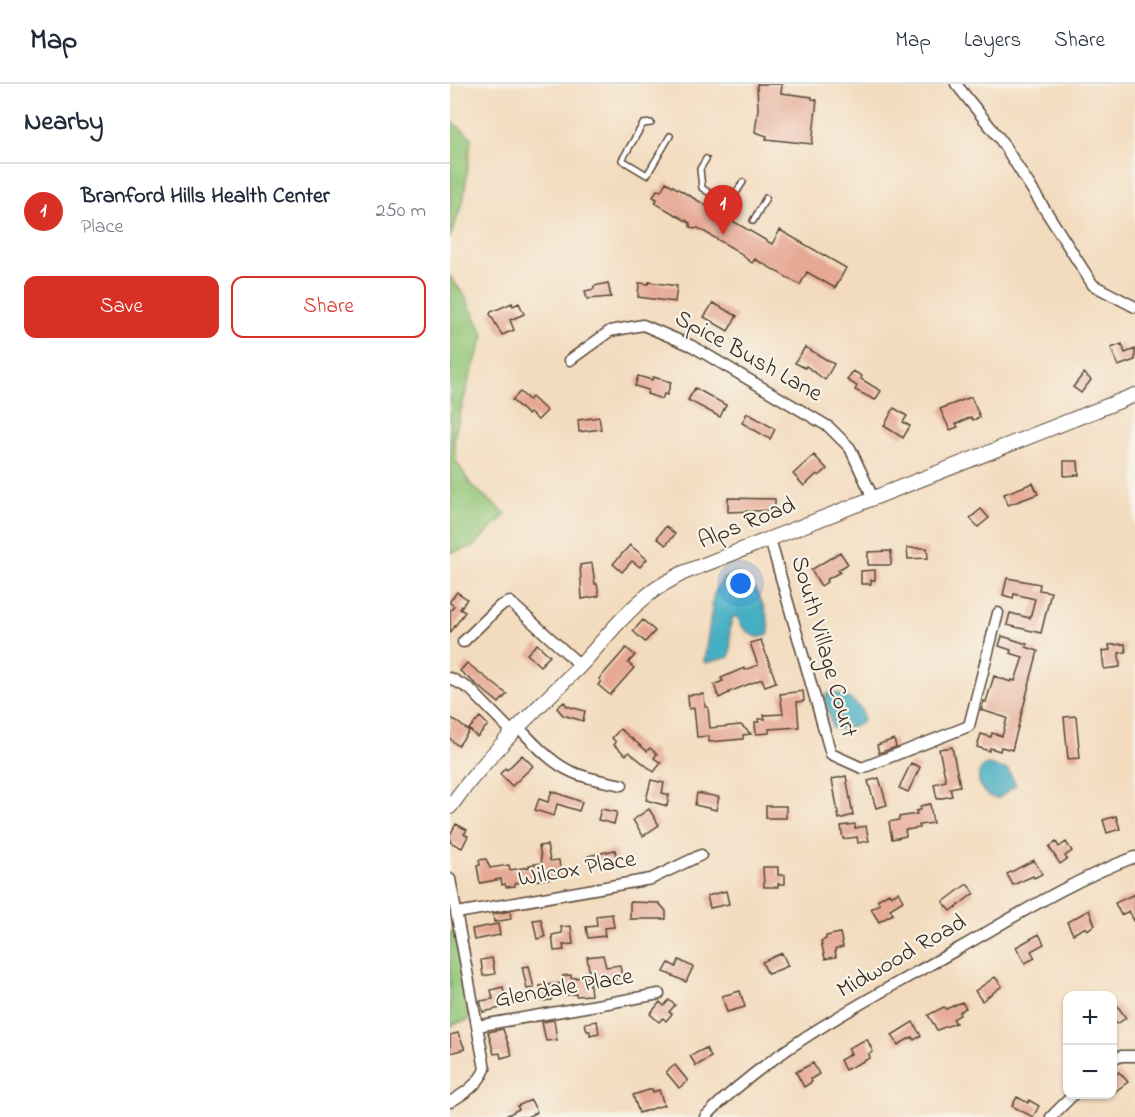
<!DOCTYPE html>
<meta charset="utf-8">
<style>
:root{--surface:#fff;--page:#f6f6f7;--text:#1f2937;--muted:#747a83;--line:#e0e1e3;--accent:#d93025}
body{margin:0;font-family:"Indie Flower",sans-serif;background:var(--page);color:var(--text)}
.controls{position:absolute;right:18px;bottom:18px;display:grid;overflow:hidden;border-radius:12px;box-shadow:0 2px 4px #0004}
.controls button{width:54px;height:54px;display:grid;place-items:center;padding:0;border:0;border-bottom:2px solid var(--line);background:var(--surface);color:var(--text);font:30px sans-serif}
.you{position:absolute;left:291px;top:500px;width:21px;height:21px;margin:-15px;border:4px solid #fff;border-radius:50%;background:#1a73e8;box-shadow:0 0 0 9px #1a73e833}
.badge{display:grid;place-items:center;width:39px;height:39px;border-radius:50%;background:var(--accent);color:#fff;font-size:20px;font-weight:700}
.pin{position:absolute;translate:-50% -50px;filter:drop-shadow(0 2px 3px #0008)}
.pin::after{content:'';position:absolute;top:32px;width:21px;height:18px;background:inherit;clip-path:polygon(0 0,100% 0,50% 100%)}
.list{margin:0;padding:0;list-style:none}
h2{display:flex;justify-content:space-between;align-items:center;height:78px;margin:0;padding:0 24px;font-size:26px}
h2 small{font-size:20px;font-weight:400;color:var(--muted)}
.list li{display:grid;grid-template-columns:39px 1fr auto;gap:18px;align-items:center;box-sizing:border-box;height:96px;padding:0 24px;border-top:2px solid var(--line)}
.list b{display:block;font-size:22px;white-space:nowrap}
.list p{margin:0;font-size:20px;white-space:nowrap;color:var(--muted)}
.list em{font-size:20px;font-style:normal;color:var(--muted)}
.actions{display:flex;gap:12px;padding:18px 24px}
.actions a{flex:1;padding:14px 0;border:2px solid var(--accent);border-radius:12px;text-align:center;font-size:21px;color:var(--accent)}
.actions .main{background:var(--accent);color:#fff}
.map{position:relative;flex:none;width:685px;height:1033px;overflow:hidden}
header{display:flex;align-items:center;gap:36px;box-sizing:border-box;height:84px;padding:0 30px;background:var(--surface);border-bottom:2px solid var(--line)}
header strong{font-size:28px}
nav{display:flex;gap:33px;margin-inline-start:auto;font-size:21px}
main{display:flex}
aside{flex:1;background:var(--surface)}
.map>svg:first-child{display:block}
.green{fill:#90c476;stroke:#66774a;stroke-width:1.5}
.water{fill:#43adc3;stroke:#3f6c70;stroke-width:1.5}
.building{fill:#e6a994}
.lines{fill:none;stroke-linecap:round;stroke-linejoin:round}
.lane-casing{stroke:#574536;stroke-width:8}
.street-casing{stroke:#574536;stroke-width:13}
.secondary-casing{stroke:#574536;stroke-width:16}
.lane{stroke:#fff;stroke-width:5}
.street{stroke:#fff;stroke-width:10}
.secondary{stroke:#fff;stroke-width:14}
.labels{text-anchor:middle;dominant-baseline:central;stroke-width:4.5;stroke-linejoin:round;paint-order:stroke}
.street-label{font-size:24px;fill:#3b2a1e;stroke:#f7f3e8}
</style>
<header>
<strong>Map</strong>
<nav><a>Map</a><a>Layers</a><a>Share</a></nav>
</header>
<main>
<aside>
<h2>Nearby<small></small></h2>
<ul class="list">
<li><span class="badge">1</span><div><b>Branford Hills Health Center</b><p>Place</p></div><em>250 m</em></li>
</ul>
<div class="actions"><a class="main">Save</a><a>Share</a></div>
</aside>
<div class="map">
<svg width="685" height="1033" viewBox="0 0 685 1033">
<rect width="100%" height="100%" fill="#f7f3e8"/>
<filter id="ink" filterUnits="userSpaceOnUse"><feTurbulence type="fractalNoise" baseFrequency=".0167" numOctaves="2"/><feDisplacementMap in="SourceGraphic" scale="12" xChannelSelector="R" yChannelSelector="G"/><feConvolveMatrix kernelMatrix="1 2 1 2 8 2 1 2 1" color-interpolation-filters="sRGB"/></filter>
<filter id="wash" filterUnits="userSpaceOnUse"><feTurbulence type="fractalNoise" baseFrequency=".008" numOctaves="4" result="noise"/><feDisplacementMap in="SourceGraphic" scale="24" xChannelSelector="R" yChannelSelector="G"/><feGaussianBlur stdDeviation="1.35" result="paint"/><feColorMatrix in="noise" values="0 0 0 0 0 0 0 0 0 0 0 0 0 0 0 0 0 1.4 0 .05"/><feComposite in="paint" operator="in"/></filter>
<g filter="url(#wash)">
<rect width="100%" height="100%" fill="#f3dbbe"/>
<path class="green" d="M0 36 21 53 14 114 0 154Z
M0 192 15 213 34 251 18 299 4 354 6 377 21 401 56 430 22 463 0 469Z
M0 848H4L20 936 6 939 0 943Z"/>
<path class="water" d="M283 489C305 493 319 529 319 549 305 560 292 545 287 532H284C275 544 284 560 279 573L256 579 254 578 264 510 272 495Z
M378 609C393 609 418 621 412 639L392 646 382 644 375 614Z
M536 680 558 686 566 701 549 714C531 716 521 689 536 680Z"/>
<g id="blocks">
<path class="building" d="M307 0H332L331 9 362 13V15L367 16 362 60 316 55 317 52 305 48 308 25Z
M216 98 322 160 330 146 396 184 385 204 357 188 350 201 305 175 302 179 284 165 248 144 244 145 240 142V139L205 119 207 115 203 113 207 106 211 107Z
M199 198 227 202 225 218 188 213 189 199 198 200Z
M158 199 161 213 137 215 135 207 144 205V202Z
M62 219 63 222 69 219 74 230 60 236 64 246 52 251 40 230 41 228Z
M263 219 287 232 278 247 254 233Z
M672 260 675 269 685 265V276L668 282 661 264Z
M355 263 384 280 375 296 356 282 355 284 345 279Z
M403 287 412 292 411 295 431 307 425 316 405 306 407 302 397 296Z
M634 289 641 296 631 309 623 303Z
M188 292 202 296 203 293 221 298 217 311 214 310 212 315 197 310 198 306 185 302Z
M245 304 276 321 270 333 238 316Z
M70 308 79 316 82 313 97 327 88 336 80 329 78 331 62 316Z
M521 313 530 333 523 336 521 333 506 340 508 343 500 346 490 325Z
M444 324 457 332 453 338 460 342 453 354 434 342Z
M297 329 325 345 320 355 292 339Z
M149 333 151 345 129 348 128 336Z
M364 371 377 385 369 392 367 390 354 402 343 390Z
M614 377H628L629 391 614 392Z
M583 399 588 410 558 421 554 410Z
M278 414 325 415V426L278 428Z
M531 425 539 434 528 443 520 434Z
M216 442 225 450 216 461 207 454Z
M180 461 197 475 190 483 182 477 172 488 163 480Z
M457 464H477L478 474 458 475Z
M441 467V481H418V468Z
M390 468 398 480 388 486 390 488 376 496 377 498 371 502 361 486Z
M142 479 145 500H147L149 512 132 515 130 481Z
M425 486V496H421V500H411V487Z
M557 494 590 500 589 506 601 508 591 549 557 541 560 529 580 534 585 515 564 510 563 514 553 511Z
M7 508 17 515 10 525 15 528 0 549V527L4 522 0 519V517Z
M193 536 205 547 195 558 183 547Z
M552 552 577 560 576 563 588 567 562 666 551 663 550 667 540 664 539 667 527 663 531 650 541 653 542 649 552 652 557 634 531 626 534 617 536 618 544 592 561 598 562 596 565 597 573 573 560 569 561 566 549 562Z
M311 556 326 598 315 602 312 595 279 608V609L269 614 264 601 273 597 271 594 294 584 295 586 308 581 300 559Z
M87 560 100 572 90 582 77 570Z
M675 560 676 568 669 569 670 583 654 585 652 567 660 566 659 561Z
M176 564 185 571 178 579 184 584 160 611 148 601 151 597 149 595Z
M17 579 57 610 49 619 10 587Z
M353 607 354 617 347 618 349 643 319 645V649L306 650 305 638H309L308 635H315L314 631 333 630 330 610Z
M254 610 255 623H258L260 644 291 641 301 650 293 651V655L259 658V652L247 653 244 624 239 625 238 611Z
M114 618 117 622 135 627 133 637 113 631 107 624Z
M626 632 630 674 618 675 614 633Z
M0 633 19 647 8 662 0 655Z
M30 633 38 641 27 653 19 645Z
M170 645 197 667 200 664 207 670 204 674 211 679 204 688 179 668 176 671 164 661 166 658 162 654Z
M444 655 446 663 429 669 427 661Z
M502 663 510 702 500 704 502 712 487 715 484 700 496 697 489 665Z
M72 671 83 682 62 702 50 690 55 684 57 686Z
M461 679 470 683 458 708 449 704Z
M396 692 403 731 389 735 382 695Z
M429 694 437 721 426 724 418 697Z
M201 696 214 699 212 709 219 711 217 722 196 716Z
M102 707 132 718 129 727 107 720 104 732 85 726 89 715 98 718Z
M247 709 269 713 266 726 245 721Z
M480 720 483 739 469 741 470 744 455 746 456 752 442 755 439 738 449 736V733L467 730 466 727 471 726 470 722Z
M316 722H336V734H316Z
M151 725 167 728 164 740 148 736Z
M199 725 209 741 193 752 183 736Z
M666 732 670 745 657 749 653 736Z
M6 740 17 746 14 750 18 752 12 764 0 758V751Z
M405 740V744L416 742 419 757 408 759 407 753 393 755 391 742Z
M606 758 609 763 616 758 622 767 615 772 617 775 610 780 599 763Z
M97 761 100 777 109 776 111 793 65 799V802L56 803 55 800 52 801 51 795 30 799 27 782 30 781 29 776 36 775 40 784 59 781 60 786 79 783V781L92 779 89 762Z
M165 766 167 777 139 781 138 772Z
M584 776 592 790 584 794 583 792 563 801 557 790Z
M313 783H328V791H335V800H328V803H314Z
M517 800 524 809 501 827 493 818Z
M276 807 279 820 260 824 257 812Z
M448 808 453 817 440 825 443 830 429 838 421 825 430 820 427 816 439 809 441 812Z
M685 810V839L679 827 671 831 665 819Z
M180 818 209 819 216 827V835H180Z
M639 826 645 841 637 846 636 843 623 850 617 838Z
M60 827 61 835 44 838 43 830Z
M162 830 164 843 154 844 155 852 138 854 136 843 147 842 146 832Z
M91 835 95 853 87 855 83 836Z
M48 840 50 851 24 856 22 845Z
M121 842 123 860 113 861 114 866 104 867 102 851 112 849 111 843Z
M390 849 393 863 385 865 386 873 375 875 371 857 376 855V852Z
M589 850 594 860 581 867 585 874 575 879 566 863Z
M332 869 338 882 318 890 312 878Z
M153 871 156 883 170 881 172 894 141 898 137 873Z
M42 874 45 890 33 892 31 876Z
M229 876 243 883 236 898 214 888 219 879 226 883Z
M79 882 84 904 77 905 72 883Z
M121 891V894L139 893 141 911 126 912V910L105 912 101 914V916L92 917 90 902 114 899 113 892Z
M545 893 552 902 532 917 525 907Z
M53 903 55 914 49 915 51 924 33 928 30 917 43 915 41 906Z
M290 907 295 923 277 928 272 912Z
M219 916 225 921 219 928 222 930 216 937 213 934 209 938 200 930 210 918 214 922Z
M512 918 516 924 509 928 510 931 503 935 506 939 487 946 478 931 494 923 496 925Z
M667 921 676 934 667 940 663 933V925Z
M104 936 107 956 96 957 92 938Z
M147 937 149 949 140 951V947H137L135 939Z
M463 938 471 952 464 956 462 953 448 961 442 951Z
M53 945 62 971 51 974 50 969 44 970 38 948Z
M8 949 15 965 0 969V951Z
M417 955 423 968 419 970 420 974 395 986 390 976 401 970 398 964Z
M256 964 261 973 246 982 240 972Z
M363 979 369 990 361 995 362 998 354 1003 346 988Z
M225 981 238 997 229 1004 216 988Z
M669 988 678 998 663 1009V993Z
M202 1005 203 1008 209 1006 214 1021 189 1029 183 1011Z
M567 1013 578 1019 579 1016 589 1022 583 1033 562 1022Z
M81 1016 87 1028 77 1033H54L69 1025 67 1022Z"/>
</g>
</g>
<g filter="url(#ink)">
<use href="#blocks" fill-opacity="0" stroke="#574536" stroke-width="1.5"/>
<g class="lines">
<g class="lane-casing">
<path id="lane" d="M201 39 193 40 172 76 197 91 220 52
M256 75 250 85 252 104 258 108
M261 110 266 112 286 109 293 98
M303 137 316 114"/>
</g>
<g class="street-casing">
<path id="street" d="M506 0 550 55 643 201 685 223
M120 276 160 247 193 241 242 262 379 343 400 364 423 414
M320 455 381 670 412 684 519 642 548 529
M13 558 50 522 60 518 130 581
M0 594 20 605 63 649
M68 643C84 659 101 679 122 688 137 695 155 697 172 701
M0 795 35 985C28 1001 15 1009 0 1018
M7 829 201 795 251 771
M27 942 209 910
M662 976 671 972H685
M255 1033C326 961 420 915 508 865 566 832 622 796 685 773
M601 1033 624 1010"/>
</g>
<g class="secondary-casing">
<path id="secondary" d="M0 723C37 671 83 628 128 584 151 560 171 532 198 511 208 502 221 496 233 489L685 311"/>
</g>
<use href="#lane" class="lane"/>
<use href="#street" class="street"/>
<use href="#secondary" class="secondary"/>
</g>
</g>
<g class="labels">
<g class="street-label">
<text transform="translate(298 273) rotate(29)">Spice Bush Lane</text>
<text transform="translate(297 440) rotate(-22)">Alps Road</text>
<text transform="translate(373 563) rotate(74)">South Village Court</text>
<text transform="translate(127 786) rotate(-10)">Wilcox Place</text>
<text transform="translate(452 873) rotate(-30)">Midwood Road</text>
<text transform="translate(114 905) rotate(-10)">Glendale Place</text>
</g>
</g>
</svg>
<div class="controls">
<button>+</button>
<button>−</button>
</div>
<div class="you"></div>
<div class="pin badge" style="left:273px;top:151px">1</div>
</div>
</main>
